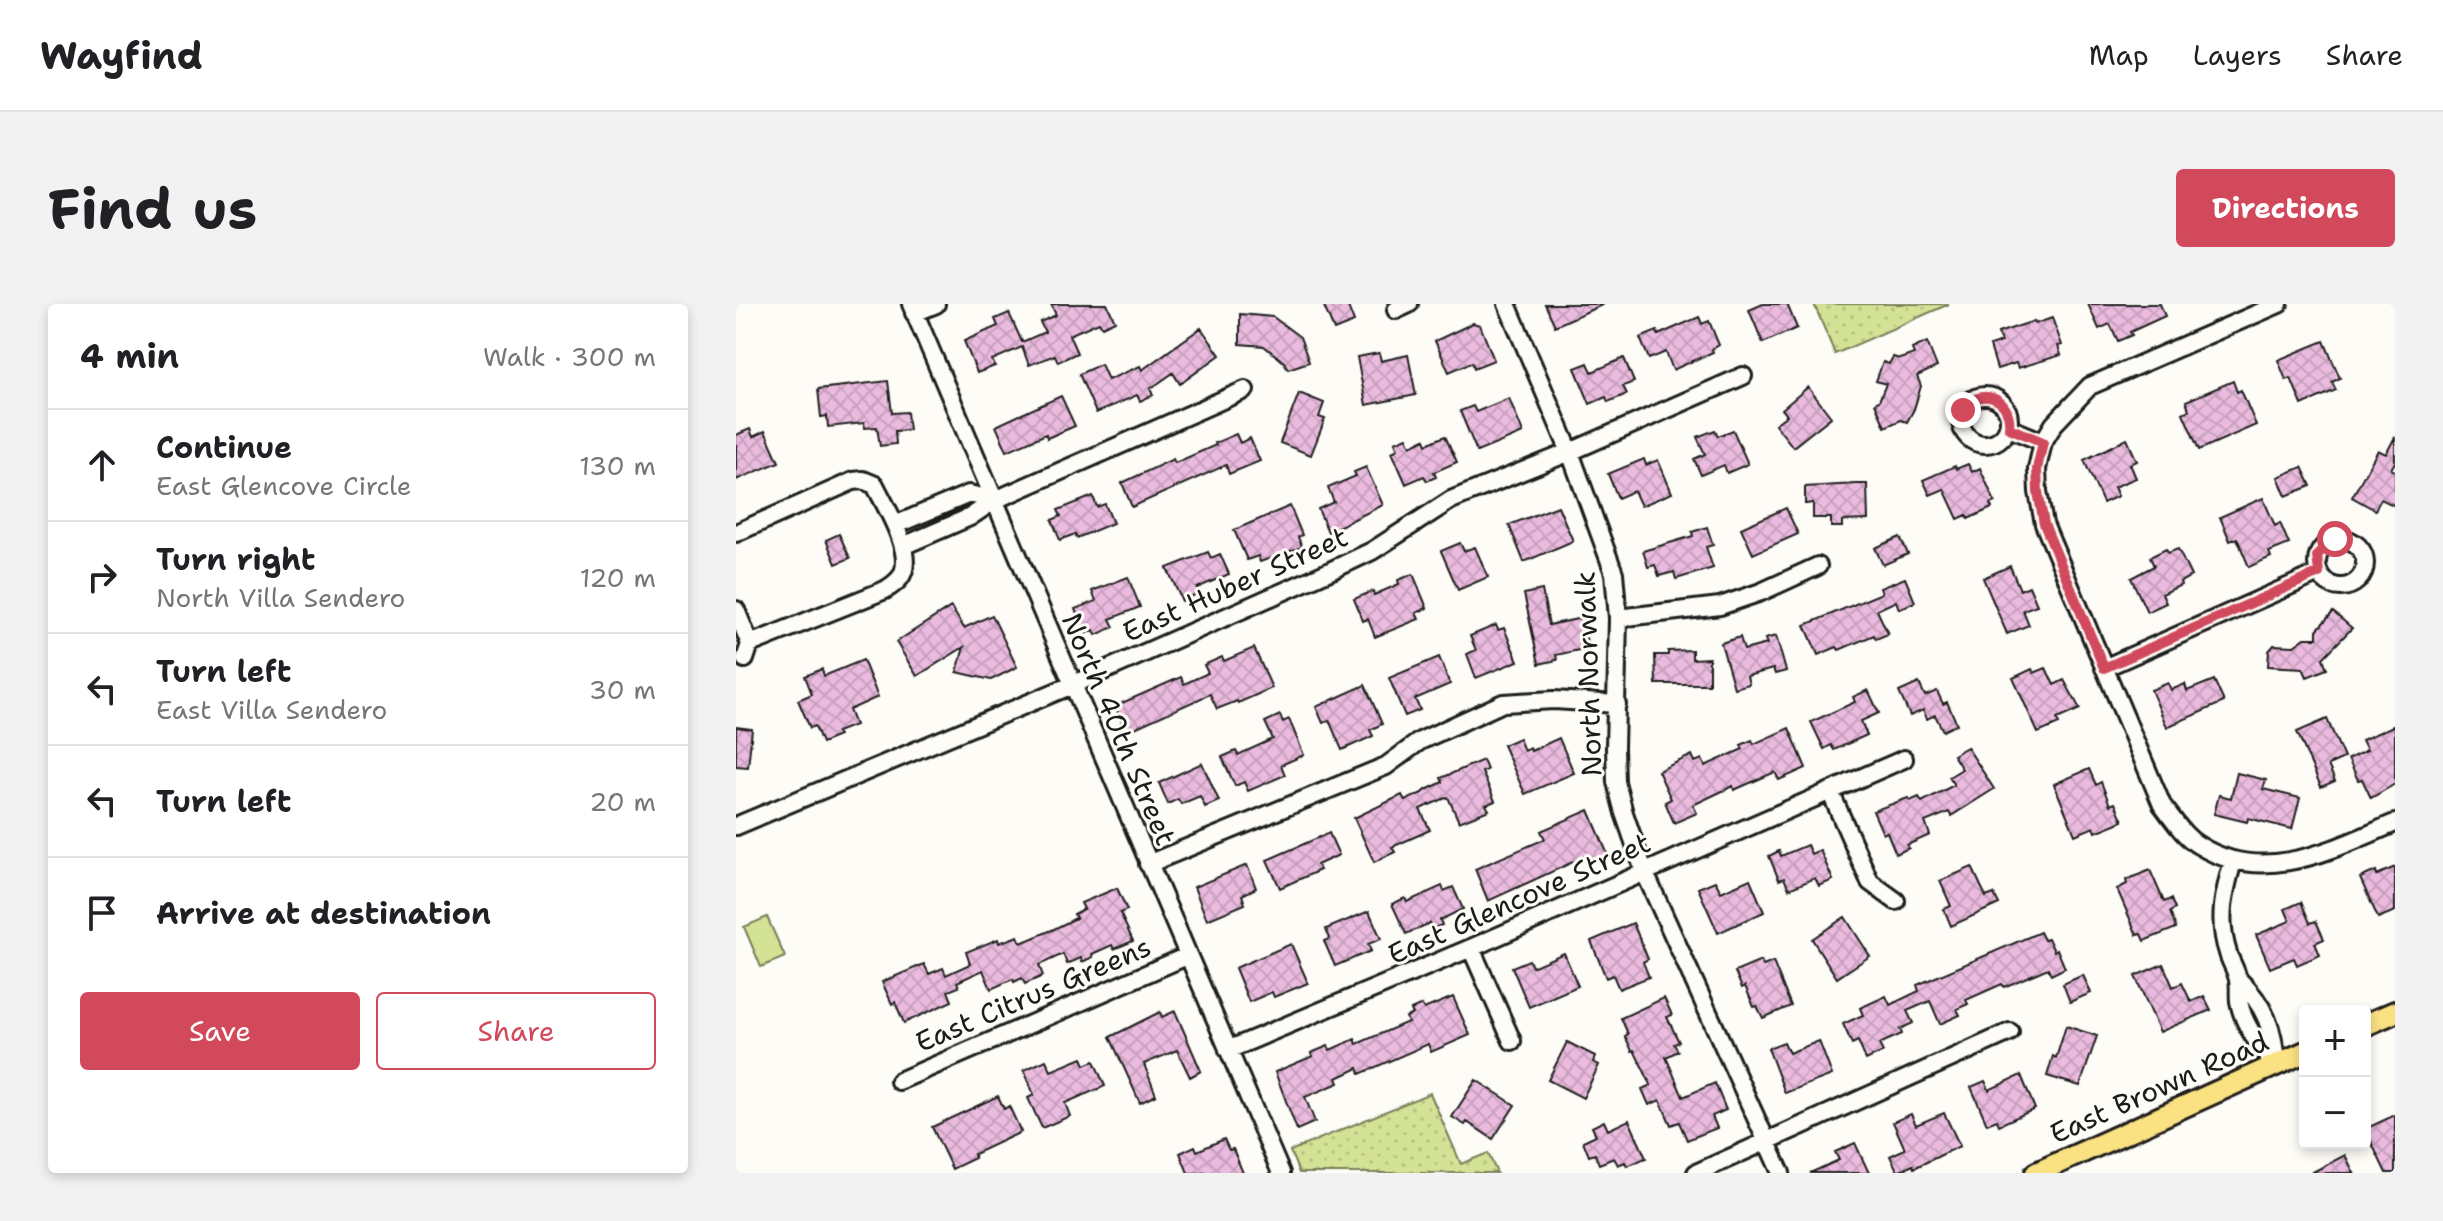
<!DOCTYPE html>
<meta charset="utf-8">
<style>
:root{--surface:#fff;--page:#f2f2f2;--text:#202124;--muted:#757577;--line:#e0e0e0;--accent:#d1495b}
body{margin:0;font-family:"Shantell Sans",sans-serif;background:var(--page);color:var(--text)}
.controls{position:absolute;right:24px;bottom:24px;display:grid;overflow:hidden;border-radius:8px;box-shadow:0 4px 12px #0003}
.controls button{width:72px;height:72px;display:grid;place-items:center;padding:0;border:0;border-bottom:2px solid var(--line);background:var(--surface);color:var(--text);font:40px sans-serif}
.stop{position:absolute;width:24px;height:24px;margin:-18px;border:6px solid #d1495b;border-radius:50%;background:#fff}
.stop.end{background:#d1495b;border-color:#fff;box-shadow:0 2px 8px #0008}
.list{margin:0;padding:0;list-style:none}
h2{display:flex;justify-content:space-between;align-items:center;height:104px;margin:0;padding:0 32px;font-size:34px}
h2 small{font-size:26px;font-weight:400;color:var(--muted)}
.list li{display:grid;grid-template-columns:52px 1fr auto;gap:24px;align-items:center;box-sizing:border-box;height:112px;padding:0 32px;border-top:2px solid var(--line)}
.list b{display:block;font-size:30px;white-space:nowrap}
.list p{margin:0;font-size:26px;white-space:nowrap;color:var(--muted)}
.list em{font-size:26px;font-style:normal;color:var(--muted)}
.actions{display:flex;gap:16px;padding:24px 32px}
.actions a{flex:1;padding:18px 0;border:2px solid var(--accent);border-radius:8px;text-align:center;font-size:28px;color:var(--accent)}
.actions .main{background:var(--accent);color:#fff}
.icon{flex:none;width:44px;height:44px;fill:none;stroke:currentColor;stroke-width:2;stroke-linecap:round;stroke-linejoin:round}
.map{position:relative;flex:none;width:1659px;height:869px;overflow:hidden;border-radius:8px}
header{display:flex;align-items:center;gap:48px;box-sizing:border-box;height:112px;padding:0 40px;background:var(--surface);border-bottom:2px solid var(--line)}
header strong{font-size:38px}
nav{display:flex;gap:44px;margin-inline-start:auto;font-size:28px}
.intro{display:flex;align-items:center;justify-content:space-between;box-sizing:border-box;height:192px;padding:0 48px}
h1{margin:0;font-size:56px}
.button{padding:20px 36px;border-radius:8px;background:var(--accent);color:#fff;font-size:28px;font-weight:700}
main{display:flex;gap:48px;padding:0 48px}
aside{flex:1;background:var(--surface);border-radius:8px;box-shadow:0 4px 12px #0003}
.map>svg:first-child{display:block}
.park{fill:url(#park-dots);stroke:#787f58;stroke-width:2}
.garden{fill:#d3e295;stroke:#787f58;stroke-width:2}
.building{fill:url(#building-cross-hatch);stroke:#1c1c1c;stroke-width:2}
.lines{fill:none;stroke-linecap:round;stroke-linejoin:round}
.minor-casing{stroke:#1c1c1c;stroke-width:22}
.major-casing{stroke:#1c1c1c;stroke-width:26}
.minor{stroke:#fdfcf7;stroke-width:16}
.major{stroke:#fae181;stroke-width:20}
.route{stroke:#d1495b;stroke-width:10}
.labels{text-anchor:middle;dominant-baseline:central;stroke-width:6;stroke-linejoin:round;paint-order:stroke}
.street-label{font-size:28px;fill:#1c1c1c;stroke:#fdfcf7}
</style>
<header>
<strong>Wayfind</strong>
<nav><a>Map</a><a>Layers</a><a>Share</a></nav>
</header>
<div class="intro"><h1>Find us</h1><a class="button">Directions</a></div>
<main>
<aside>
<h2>4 min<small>Walk · 300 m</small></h2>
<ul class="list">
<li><svg class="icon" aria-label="ahead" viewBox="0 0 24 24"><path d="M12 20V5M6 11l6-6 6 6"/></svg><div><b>Continue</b><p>East Glencove Circle</p></div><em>130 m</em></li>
<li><svg class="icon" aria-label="right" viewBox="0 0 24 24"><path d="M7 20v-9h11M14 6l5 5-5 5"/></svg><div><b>Turn right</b><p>North Villa Sendero</p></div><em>120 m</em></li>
<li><svg class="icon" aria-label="left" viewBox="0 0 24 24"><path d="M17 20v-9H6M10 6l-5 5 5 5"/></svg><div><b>Turn left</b><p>East Villa Sendero</p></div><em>30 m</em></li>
<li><svg class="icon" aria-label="left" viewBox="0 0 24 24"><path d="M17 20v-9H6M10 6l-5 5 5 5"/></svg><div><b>Turn left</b></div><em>20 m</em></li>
<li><svg class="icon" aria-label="arrive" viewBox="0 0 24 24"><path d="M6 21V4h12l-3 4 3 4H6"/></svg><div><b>Arrive at destination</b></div></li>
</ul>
<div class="actions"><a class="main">Save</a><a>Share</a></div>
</aside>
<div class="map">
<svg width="1659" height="869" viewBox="0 0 1659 869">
<defs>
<pattern id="park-dots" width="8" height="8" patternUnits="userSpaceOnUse" patternTransform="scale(2)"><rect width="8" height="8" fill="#d3e295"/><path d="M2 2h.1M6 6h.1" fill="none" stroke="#b5c180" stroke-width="1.8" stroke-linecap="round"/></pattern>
<pattern id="building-cross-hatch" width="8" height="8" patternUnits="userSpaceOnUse" patternTransform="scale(2)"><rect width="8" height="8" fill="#eabbde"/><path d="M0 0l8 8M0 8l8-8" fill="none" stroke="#c8a0be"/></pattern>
</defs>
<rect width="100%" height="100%" fill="#fdfcf7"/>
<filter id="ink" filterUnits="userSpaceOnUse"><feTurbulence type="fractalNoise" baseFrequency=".0125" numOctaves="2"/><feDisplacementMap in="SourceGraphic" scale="16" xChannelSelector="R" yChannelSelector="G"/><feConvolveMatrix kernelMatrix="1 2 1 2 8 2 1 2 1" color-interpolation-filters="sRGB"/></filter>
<g filter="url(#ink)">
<path class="park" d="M1078 0H1213L1099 50Z
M694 789 725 860 752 849 761 869H563L554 847Z"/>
<path class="garden" d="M31 613 49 653 25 663 8 623Z"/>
<path class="building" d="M315 0H371L379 17 366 23 363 18 333 31 341 49 322 58 319 51 293 61 286 43 256 56 259 62 241 69 228 37 262 22 259 15 273 9 286 38 309 28 304 18 320 11Z
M587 0H611L618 18 598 26Z
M809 0H868L819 22Z
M1027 0H1051L1061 24 1027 39 1013 6Z
M1352 0H1424L1429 12 1394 28 1396 31 1382 37 1374 20 1363 25Z
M504 10 537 13 564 33 573 58 552 65 548 58 528 42 504 40Z
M963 13 966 20 973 17 983 41 976 45 977 48 937 66 930 48 913 55 904 34 921 27 922 31Z
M1316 14 1326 41 1322 42 1325 51 1282 64 1280 59 1261 65 1254 42 1265 38 1262 29 1298 17 1299 20Z
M737 19 744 21 758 56 738 64 736 58 713 68 699 37Z
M465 24 484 51 444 80 437 69 414 85 417 91 404 97 401 91 360 109 343 70 365 60 372 76 404 62 406 66Z
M1588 37 1604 74 1596 78 1600 86 1566 101 1555 74 1550 76 1542 56Z
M1191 38 1201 63 1181 72 1185 82 1178 105 1171 118 1165 116 1149 123 1139 99 1143 97 1150 80 1140 77 1147 58 1153 60 1157 53 1164 55 1178 50 1176 45Z
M643 49 645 57 672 51 680 91 630 101 621 53Z
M888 54 898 78 887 82 891 90 872 98 870 93 854 100 839 64 852 59 856 68Z
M152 77 156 109 171 108 173 126 159 127 160 140 144 142 141 123 129 124 128 119 92 123 91 112 85 113 82 85Z
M1497 77 1501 88 1505 86 1520 121 1463 146 1447 109 1453 106 1450 97Z
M1072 83 1095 113 1057 143 1039 120 1051 111 1046 105Z
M563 89 588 99 583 113 589 115 575 151 544 139Z
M325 92 339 122 311 134 310 130 271 147 260 122Z
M773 94 787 129 741 148 724 107 737 102 740 108Z
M14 125 17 133 29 127 43 158 0 176V131Z
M979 126 982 132 997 126 1012 160 991 169 988 161 965 171 958 155 969 150 961 133Z
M500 130 504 139 514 134 524 157 493 170 490 161 396 203 386 179 437 155 439 159 480 141 479 139Z
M709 132 721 158 698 168 700 173 691 177 688 172 670 180 656 148 662 145 659 138 671 133 675 142 689 135 691 140Z
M1659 133V158L1655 165 1659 167V202L1645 195 1639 206 1616 193 1642 146 1650 150Z
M1391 135 1401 157 1394 160 1400 174 1378 183 1382 192 1367 199 1348 156Z
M908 155 910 161 922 156 936 189 905 202 898 187 882 194 872 170Z
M1232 160 1236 168 1244 164 1259 198 1254 200 1256 204 1232 215 1231 211 1222 215 1208 185 1194 191 1187 176 1219 162 1220 165Z
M630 163 647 201 592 228 582 205 598 198 592 184 620 172 618 168Z
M1566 163 1575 182 1550 192 1542 173Z
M1120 180H1131L1132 216 1106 217V223H1095V214H1077V199L1069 200V183Z
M357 192 361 203 369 200 377 219 341 234 339 230 324 236 316 216 325 212 322 206Z
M1527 194 1539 222 1544 219 1553 240 1533 248 1535 253 1513 263 1501 234 1494 237 1484 213Z
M554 202 566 231 562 233 566 243 524 258 522 252 511 256 498 226Z
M822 202 837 237 788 258 773 221Z
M1050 204 1062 230 1017 250 1005 224Z
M971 223 977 241 970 243 977 264 940 275 938 268 923 272 919 261 912 263 907 247 957 232 956 228Z
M103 230 114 254 100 260 90 236Z
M1164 233 1172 250 1147 261 1139 244Z
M724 239 728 247 739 243 752 273 722 286 705 247Z
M1430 245 1432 249 1442 245 1455 272 1444 278 1445 281 1426 290 1430 299 1411 308 1395 274 1418 262 1414 253Z
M472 248 475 254 484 250 493 270 461 284 463 289 446 297 431 264Z
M1274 262 1284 286 1293 282 1301 301 1287 306 1293 321 1271 330 1247 274Z
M677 270 691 304 680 309 683 315 639 333 632 315 627 317 618 295 637 287 638 291 663 280 662 276Z
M392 273 404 303 374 315 378 323 360 331 358 326 349 330 339 305 360 297 356 287Z
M1169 274 1179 298 1163 305 1160 297 1141 306 1152 330 1140 335 1138 331 1103 346 1101 343 1082 351 1069 321 1146 289 1144 284Z
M806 286 813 321 846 314 852 344 820 351 821 356 803 360 788 290Z
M215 303 228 324 256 311 281 363 255 376 221 368 228 343 181 372 160 338Z
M1597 308 1616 324 1587 354 1591 365 1571 373 1567 364 1532 362 1533 347 1538 341 1558 342 1569 334H1581V326Z
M760 321 762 326 768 324 782 357 740 374 731 350 740 346 734 332Z
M1040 332 1050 367 1039 370 1037 365 1011 372 1013 380 998 384 985 339 1004 333 1008 346 1031 340 1029 335Z
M518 344 536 384 502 399 501 397 481 405 474 390 390 428 379 402 445 373 448 380 472 369 468 361 486 353 488 357Z
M956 346V355L973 354V380H920L919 351H932V347Z
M703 353 714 380 679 395 684 406 669 412 653 374Z
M127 356 142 393 113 406 119 421 101 428 103 432 86 439 79 422 74 424 62 396 76 390 69 372 86 365 88 372Z
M1310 364 1318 381 1328 376 1344 405 1321 415 1323 420 1302 429 1277 374 1296 365 1298 369Z
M1478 376 1488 398 1431 423 1415 386 1432 379 1435 386 1449 380 1451 387Z
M1183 379 1189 392 1201 387 1207 400 1211 398 1221 420 1207 427 1199 411 1191 415 1187 406 1174 412 1163 388Z
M629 381 646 420 634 426 637 432 606 446 593 416 587 419 580 403Z
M1132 386 1143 409 1125 417 1131 431 1098 446 1095 441 1088 445 1075 418 1119 398 1117 393Z
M544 411 547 418 553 415 568 451 545 461 549 471 512 487 508 478 499 482 486 453 500 447 502 451 537 435 529 418Z
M1591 415 1608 454 1592 461 1599 477 1585 483 1561 428Z
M1659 421V480L1635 494 1626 475 1622 476 1612 455 1631 446 1626 436Z
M0 423 16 425 12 463 0 462Z
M1053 424 1070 464 1043 476 1039 468 998 486 997 482 957 501 961 509 938 519 929 498 935 495 922 467 956 451 959 458 966 455 969 462 1007 445 1005 441 1016 436 1018 440Z
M783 434 788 447 794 444 795 447 823 434 838 469 789 490 767 441Z
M1231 443 1258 485 1215 512 1213 508 1189 518 1194 531 1171 541 1173 544 1160 550 1151 528 1147 530 1137 507 1172 494 1174 497 1183 493 1186 498 1218 481 1213 473 1226 465 1217 451Z
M747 456 751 466 746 468 759 497 750 501 753 506 723 518 712 493 684 505 694 526 656 543 659 548 638 558 618 514 666 491 669 497 688 488V487L707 478 705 474Z
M466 459 483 497 469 503 464 492 445 500 442 495 432 500 423 479Z
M1353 465 1360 481 1365 478 1374 501 1379 499 1387 517 1360 528 1358 523 1339 531 1318 480Z
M1501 469 1530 476 1527 485 1564 494 1556 525 1512 514 1511 518 1478 510 1483 491 1495 494Z
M853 506 872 551 855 558 852 551 752 597 739 565 809 535 805 527Z
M593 529 603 551 581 561 584 566 544 584 531 556Z
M1071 541 1075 550 1084 546 1097 576 1083 582 1079 574 1053 585 1048 574 1043 576 1033 552 1043 547 1045 552Z
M511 561 520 584 506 591 509 600 471 616 458 583Z
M1236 563 1250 593 1258 590 1263 600 1215 622 1208 605 1215 602 1204 577Z
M1659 563V607L1642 614 1624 574 1640 567 1641 571Z
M1414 566 1428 598 1435 595 1439 605 1434 608 1440 624 1408 637 1405 630 1401 631 1381 585 1391 580 1390 576Z
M1014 575 1028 608 982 629 962 584 979 577 985 588Z
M706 582 708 587 717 583 727 605 704 616 706 621 696 625 694 619 670 630 656 600 669 594 671 598Z
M381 584 391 606 384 609 397 637 378 645 376 641 356 650 357 653 346 658 345 654 331 660 327 650 303 661 307 672 289 680 286 674 278 678 277 675 255 685 247 666 221 678 223 683 212 687 216 697 168 719 159 698 156 700 146 678 188 660 193 670 207 664 210 671 234 660 230 648 262 635 263 639 282 632 285 639 316 626 340 614 338 610 348 605 345 599Z
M1565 598 1574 619 1580 617 1588 635 1579 639 1584 651 1561 661 1558 654 1534 664 1520 631 1554 617 1549 605Z
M633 607 645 635 632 640 635 647 599 662 588 637 594 635 590 625Z
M1109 613 1134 652 1101 674 1076 635Z
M897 619 912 655 907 658 913 673 883 685 877 671 870 674 855 637Z
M1304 628 1308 636 1312 634 1318 647 1321 645 1329 664 1315 671 1312 664 1268 683 1266 680 1230 696 1232 700 1221 705 1224 711 1204 720 1194 697 1171 707 1177 719 1164 725 1166 730 1143 740 1147 748 1130 756 1122 737 1116 740 1107 720 1127 711 1124 704 1150 692 1154 701 1183 687 1181 681Z
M555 640 572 679 538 693 536 688 513 698 499 664Z
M828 649 842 682 793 703 776 663 793 656 796 663Z
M1025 657 1027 662 1037 658 1055 702 1027 714 1021 702 1018 703 1009 682 1006 684 999 668Z
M1427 660 1437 683 1446 679 1455 698 1468 692 1475 706 1424 728 1399 672Z
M1347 671 1355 689 1334 698 1327 680Z
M717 693 734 731 695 748 692 740 624 770 622 764 601 774 603 779 569 793 579 818 561 826 539 768 577 752 575 749 592 742 594 746 619 735 621 740 672 718 670 713 677 710 675 706 686 701 688 705Z
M928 694 936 711 931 713 943 738 938 740 942 747 930 753 947 793 979 779 990 806 976 812 981 824 951 836 943 818 935 821 924 796 913 801 906 785 915 781 898 746 896 747 889 732 892 730 885 714Z
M439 707 465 767 454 773 441 746 408 760 420 791 404 799 374 733 424 708 426 713Z
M1330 722 1361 732 1344 782 1311 772 1317 752 1320 754Z
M1083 737 1096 771 1049 789 1032 744 1048 738 1053 749Z
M831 738 859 752 857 758 863 761 847 794 812 776Z
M346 754 349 761 358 757 369 782 329 799 334 812 306 824 292 794 298 791 288 766 310 756 315 767Z
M1285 771 1299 805 1263 821 1261 816 1251 820 1235 783 1249 777 1253 786Z
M740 776 779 801 757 835 731 818 729 821 716 813Z
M262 792 268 805 273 802 285 828 238 850 239 854 216 865 196 823Z
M1208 809 1224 842 1178 864 1177 861 1162 868 1154 852 1169 845 1157 818 1175 810 1180 821Z
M1659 811V869H1650L1629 825Z
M893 816 910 854 891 862 889 858 882 861 878 854 863 860 859 850 853 852 847 837 860 831 856 823 868 817 872 826Z
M488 835 493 846 497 845 507 869H452L444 849 459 842 461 847Z
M1119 839 1133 869H1074L1103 856 1099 848Z
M1609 851 1618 869H1575Z"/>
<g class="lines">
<g class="minor-casing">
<path id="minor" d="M175 0 545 869
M771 0 834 148 878 269 882 314 879 444 880 478 888 509 908 567 1045 869
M1543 0 1354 82 1318 120 1307 138 1301 165 1302 188 1308 220 1426 501C1437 515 1448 533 1464 542 1529 582 1597 545 1659 519
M660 6 673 0
M178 9 200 0
M1225 116a24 24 0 1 1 48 0a24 24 0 1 1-48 0Z
M1273 124 1307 138
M159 221 233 190 259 196
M0 229 117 177 127 176 139 181C149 202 181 252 164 274 160 279 154 283 149 286L14 340 9 355
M1581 259a24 24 0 1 1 48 0a24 24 0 1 1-48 0Z
M167 242 234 213 259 196 509 86
M0 306 14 340
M882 314 984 302 1025 288 1082 262
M1368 364 1583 269
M1094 487 1134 578 1160 597
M0 522 336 381 596 266 636 247 715 196 834 148 1007 72
M1497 557C1488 589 1481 616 1492 649 1494 657 1499 664 1501 672 1504 680 1502 688 1503 697 1507 721 1524 743 1540 761
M412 560 650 462 684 437 767 399 818 396 881 400
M735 644 776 737
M1502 675C1529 701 1538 725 1540 761
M492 746 735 644 1168 455
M163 777 451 652
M960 869 1274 728"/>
</g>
<g class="major-casing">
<path id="major" d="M1629 721 1659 708
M1300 869 1569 748"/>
</g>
<use href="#minor" class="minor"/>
<use href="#major" class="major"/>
</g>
</g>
<g class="lines" filter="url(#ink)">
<path class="route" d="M1227 106C1243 81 1277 94 1273 124L1307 138 1301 165 1302 188 1308 220 1368 364 1583 269 1581 252 1591 239 1599 235"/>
</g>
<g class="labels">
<g class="street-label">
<text transform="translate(499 280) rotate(-24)">East Huber Street</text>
<text transform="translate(852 370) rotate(-92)">North Norwalk</text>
<text transform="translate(383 425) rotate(67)">North 40th Street</text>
<text transform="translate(783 594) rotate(-24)">East Glencove Street</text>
<text transform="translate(297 690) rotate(-23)">East Citrus Greens</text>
<text transform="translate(1423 783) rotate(-24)">East Brown Road</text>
</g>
</g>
</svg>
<div class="controls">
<button>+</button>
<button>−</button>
</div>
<div class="stop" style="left:1599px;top:235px"></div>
<div class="stop end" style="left:1227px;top:106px"></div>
</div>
</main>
